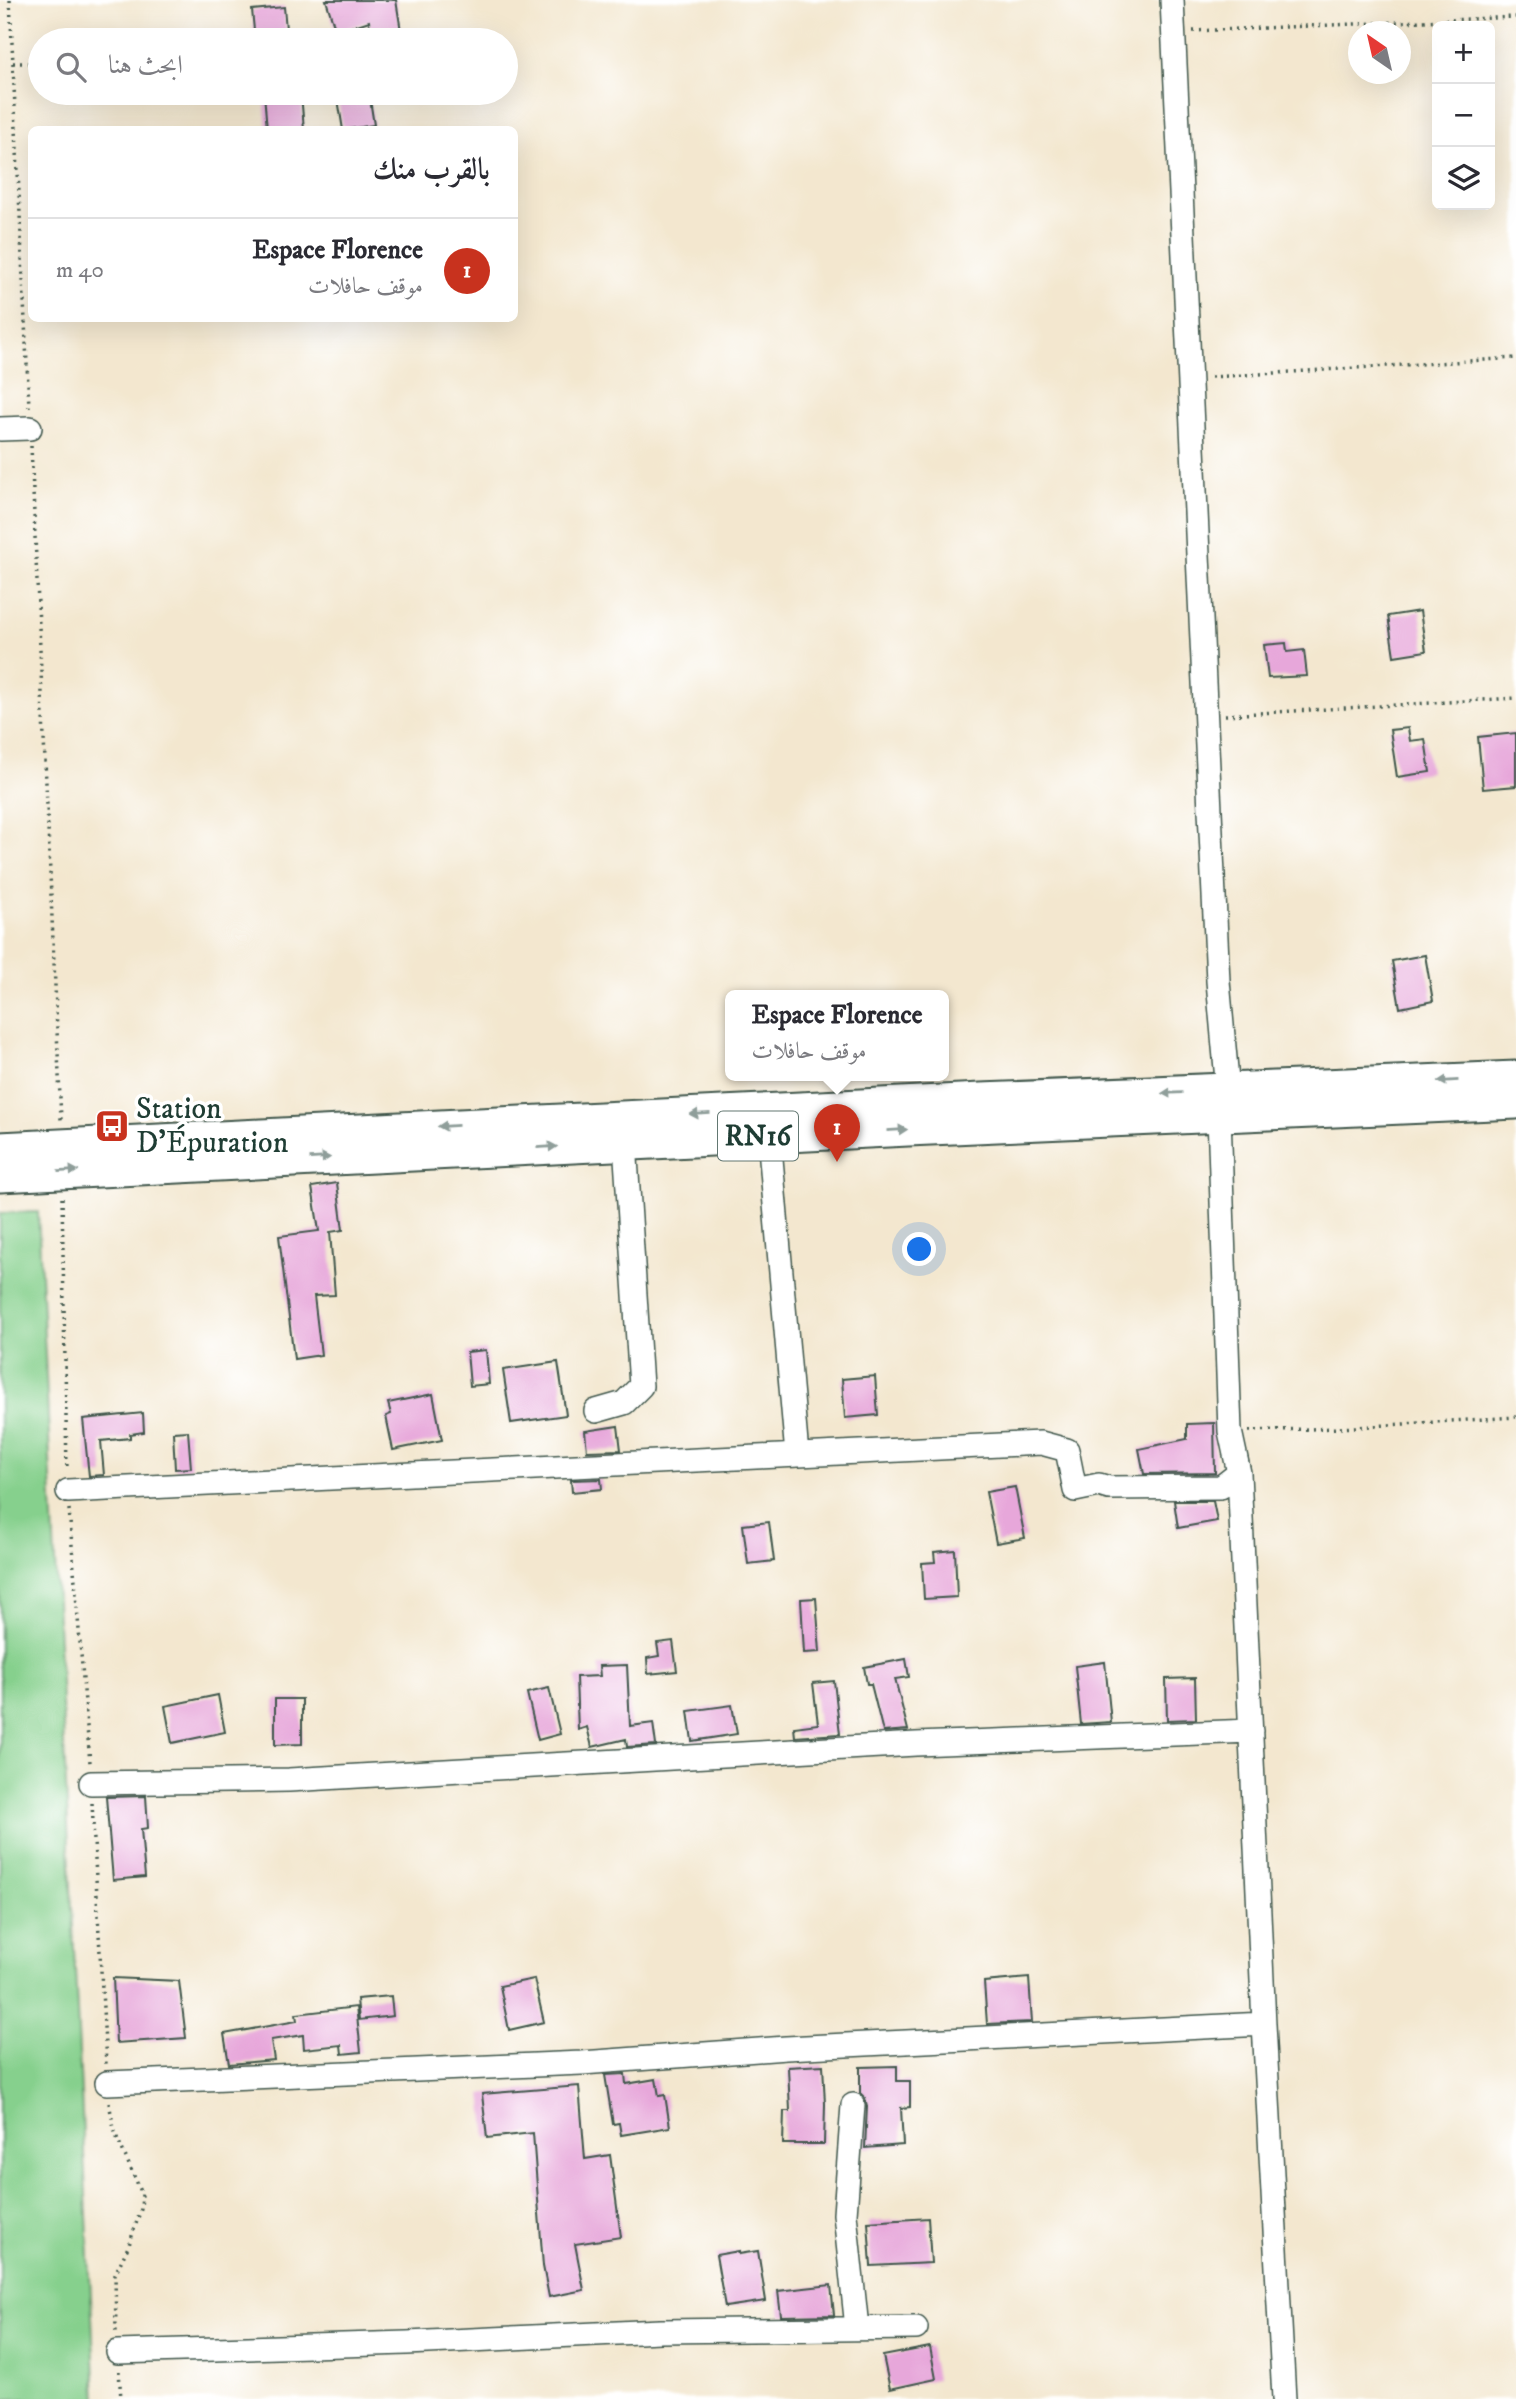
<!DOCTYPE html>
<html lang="ar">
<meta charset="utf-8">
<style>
:root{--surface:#fff;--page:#f2f2f3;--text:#2b2b33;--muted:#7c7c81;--line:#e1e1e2;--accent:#c8321e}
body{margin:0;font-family:"IM FELL DW Pica",Amiri,serif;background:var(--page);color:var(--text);direction:rtl}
.controls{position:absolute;right:21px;top:21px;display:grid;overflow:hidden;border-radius:10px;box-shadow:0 7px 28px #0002}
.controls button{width:63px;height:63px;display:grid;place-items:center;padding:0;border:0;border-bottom:2px solid var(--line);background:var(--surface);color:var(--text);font:35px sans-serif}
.compass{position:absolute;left:1348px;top:21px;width:63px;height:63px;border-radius:50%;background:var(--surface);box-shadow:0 7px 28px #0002;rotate:326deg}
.you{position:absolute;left:920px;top:1250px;width:24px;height:24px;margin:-18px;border:5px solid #fff;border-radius:50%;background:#1a73e8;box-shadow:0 0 0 10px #1a73e833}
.badge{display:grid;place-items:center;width:46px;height:46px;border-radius:50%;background:var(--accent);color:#fff;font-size:23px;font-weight:700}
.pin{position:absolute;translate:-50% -58px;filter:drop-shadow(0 2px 4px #0008)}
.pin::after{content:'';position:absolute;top:37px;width:24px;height:21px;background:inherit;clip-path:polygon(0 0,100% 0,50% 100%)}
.popup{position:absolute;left:725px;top:990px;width:224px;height:91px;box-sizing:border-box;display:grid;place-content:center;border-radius:10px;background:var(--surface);filter:drop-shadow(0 2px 5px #0005);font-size:23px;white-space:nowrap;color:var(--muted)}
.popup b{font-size:26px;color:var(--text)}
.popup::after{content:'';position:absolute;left:50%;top:100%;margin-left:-14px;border:14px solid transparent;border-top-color:var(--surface)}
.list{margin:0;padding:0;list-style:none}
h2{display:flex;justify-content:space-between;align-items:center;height:91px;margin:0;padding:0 28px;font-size:30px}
h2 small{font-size:23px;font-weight:400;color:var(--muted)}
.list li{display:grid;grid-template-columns:46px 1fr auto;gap:21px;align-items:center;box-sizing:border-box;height:105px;padding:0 28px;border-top:2px solid var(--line)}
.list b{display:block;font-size:26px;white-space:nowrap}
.list p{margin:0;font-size:23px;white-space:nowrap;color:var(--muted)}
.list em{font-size:23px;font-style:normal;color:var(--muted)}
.icon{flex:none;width:38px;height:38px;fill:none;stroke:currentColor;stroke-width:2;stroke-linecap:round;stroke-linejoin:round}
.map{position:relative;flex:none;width:1516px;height:2399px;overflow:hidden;direction:ltr}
.search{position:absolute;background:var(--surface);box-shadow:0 7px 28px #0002;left:28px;top:28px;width:490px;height:77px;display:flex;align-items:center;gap:18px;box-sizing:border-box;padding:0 24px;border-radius:38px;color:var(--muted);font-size:26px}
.panel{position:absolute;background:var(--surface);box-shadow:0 7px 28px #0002;left:28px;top:126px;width:490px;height:196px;border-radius:10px;direction:rtl}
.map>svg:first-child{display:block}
.green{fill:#86d08d;stroke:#528660;stroke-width:2}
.building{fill:#e7a7da}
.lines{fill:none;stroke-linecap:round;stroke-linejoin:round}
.minor-casing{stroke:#3f564b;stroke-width:26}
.highway-casing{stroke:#3f564b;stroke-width:37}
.path{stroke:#3f564b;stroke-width:3.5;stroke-dasharray:2 5;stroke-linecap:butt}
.minor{stroke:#fff;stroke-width:23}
.highway{stroke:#fff;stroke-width:33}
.oneway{fill:#8f9e9a}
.labels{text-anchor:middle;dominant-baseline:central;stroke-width:7;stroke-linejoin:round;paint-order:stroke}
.shield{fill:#fff;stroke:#627771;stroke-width:2}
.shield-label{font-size:28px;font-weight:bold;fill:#1f3d34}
.poi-label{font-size:30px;fill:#1f3d34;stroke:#fff;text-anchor:start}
</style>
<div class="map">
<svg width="1516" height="2399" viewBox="0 0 1516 2399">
<rect width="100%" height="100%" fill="#fff"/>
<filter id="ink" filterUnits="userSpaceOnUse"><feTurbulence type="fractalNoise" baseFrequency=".0143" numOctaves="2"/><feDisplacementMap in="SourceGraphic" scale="14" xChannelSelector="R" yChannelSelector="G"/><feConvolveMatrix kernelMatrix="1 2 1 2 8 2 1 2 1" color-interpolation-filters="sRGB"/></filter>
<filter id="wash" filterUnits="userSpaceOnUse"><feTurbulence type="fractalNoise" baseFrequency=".00686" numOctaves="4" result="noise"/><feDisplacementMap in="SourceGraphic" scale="28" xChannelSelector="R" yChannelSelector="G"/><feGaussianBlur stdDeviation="1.57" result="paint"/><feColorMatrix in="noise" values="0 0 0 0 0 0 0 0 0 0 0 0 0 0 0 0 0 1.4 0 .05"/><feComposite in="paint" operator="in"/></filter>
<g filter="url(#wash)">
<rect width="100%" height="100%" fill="#f3e7cf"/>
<path class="green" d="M38 1212 96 2399H0V1213Z"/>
<g id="blocks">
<path class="building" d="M326 0H396L401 31 371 36 369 21 336 32Z
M284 7 287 40H255L252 10Z
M264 93H301L304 130H267Z
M337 93H369L374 125 343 130Z
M1420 611 1426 651 1394 656 1388 616Z
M1286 643 1287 652 1304 650 1307 676 1268 678 1264 645Z
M1408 728 1410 741 1425 739 1430 772 1397 777 1390 730Z
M1516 733V786L1483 789 1478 737Z
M1425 955 1433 1001 1400 1008 1392 961Z
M337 1183 343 1230 330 1232 335 1295 314 1296 321 1355 294 1359 279 1236 319 1231 312 1187Z
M486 1350 489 1384 470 1386 467 1352Z
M558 1362 566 1415 511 1423 503 1370Z
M875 1376 878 1415 845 1418 842 1379Z
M433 1394 442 1440 393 1450 386 1416 391 1414 388 1403Z
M143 1413 144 1432 130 1434V1438L101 1441 104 1475 89 1476 83 1419Z
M1214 1423 1215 1473 1144 1474 1139 1449 1187 1439V1424Z
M618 1426 621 1450 587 1451 585 1431Z
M188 1431 191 1468 175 1469 173 1432Z
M601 1479 602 1489 572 1492 571 1480Z
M1015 1487 1025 1538 996 1543 986 1492Z
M1174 1501H1213L1217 1521 1178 1528Z
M769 1522 774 1561 748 1564 743 1525Z
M955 1550 957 1597 924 1599 922 1563 935 1562 934 1552Z
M816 1598 820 1652 804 1653 801 1599Z
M673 1641 677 1671 648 1674 647 1658 659 1656 657 1643Z
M906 1659 909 1677 895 1679 908 1730 883 1732 871 1684H867L864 1667Z
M1105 1662 1111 1722 1081 1724 1075 1666Z
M627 1665 630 1726 653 1723 656 1745 627 1747 626 1739 592 1747 587 1727 578 1730 576 1677 600 1676 599 1666Z
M1195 1678 1196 1719 1167 1720 1166 1679Z
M834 1681 840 1734 795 1737 794 1727 818 1724 813 1683Z
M549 1688 560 1734 538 1740 527 1693Z
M218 1695 225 1732 172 1743 165 1706Z
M275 1699H302V1744L275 1745Z
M732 1705 737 1734 692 1741 688 1711Z
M146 1796 148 1828 141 1829 145 1877 113 1880 106 1797Z
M113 1978 179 1981 186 2038 116 2043Z
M1029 1978 1032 2022 987 2024 984 1982Z
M534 1979 544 2022 509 2030 500 1986Z
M391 1996 393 2016 359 2020 357 1999Z
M356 2007 361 2052 342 2054 341 2045 304 2049 303 2035 271 2040 274 2060 229 2064 224 2034 297 2021 296 2014Z
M823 2065 825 2104 824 2144H783L784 2111H790L788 2067Z
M897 2066V2081H910V2107L901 2108 903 2145 865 2148 867 2106 865 2098 860 2093V2067Z
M625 2074 626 2084 656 2079 659 2096 665 2095 670 2127 621 2135 619 2123 613 2124 605 2075Z
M579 2086 585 2159 610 2155 621 2237 575 2244 584 2290 549 2297 543 2266 533 2133 487 2138 482 2094Z
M928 2218 931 2263 871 2266 868 2222Z
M739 2251V2254L758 2251 766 2301 725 2307 716 2255Z
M831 2285 834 2315 781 2316 778 2291Z
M930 2347 936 2379 890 2389 883 2356Z"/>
</g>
</g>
<g filter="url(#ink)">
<use href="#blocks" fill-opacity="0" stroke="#3f564b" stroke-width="2"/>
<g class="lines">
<g class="minor-casing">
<path id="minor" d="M1172 0 1218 981 1228 1091
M0 429 30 428
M1219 1116 1230 1431 1239 1473 1264 2024 1284 2399
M769 1136 797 1455
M596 1411 624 1403 641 1386 625 1143
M68 1491 1041 1443 1067 1450 1075 1490 1099 1485 1109 1488 1221 1487 1239 1473
M91 1783 289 1780 916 1744 1251 1731
M107 2083 582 2063 786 2048 1264 2024
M853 2105 845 2214 857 2328
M118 2352 407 2343 660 2331 916 2328"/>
</g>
<g class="highway-casing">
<path id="highway" d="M0 1149 981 1100 1516 1078
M0 1175 908 1129 1516 1102"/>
</g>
<path class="path" d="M10 0 29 407
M1193 31 1516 17
M13 63H40
M1211 377 1516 358
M31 446 61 1120
M1225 715 1516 698
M62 1198 67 1470
M1249 1431 1339 1428 1516 1417
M69 1509 90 1763
M92 1803 106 2064
M109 2103 115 2133 142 2194 141 2209 129 2245 115 2274 116 2332
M119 2371 121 2399"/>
<use href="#minor" class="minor"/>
<use href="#highway" class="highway"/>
</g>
<defs><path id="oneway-solid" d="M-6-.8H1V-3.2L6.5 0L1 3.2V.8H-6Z" transform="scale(1.75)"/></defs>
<g class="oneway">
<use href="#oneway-solid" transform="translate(1448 1081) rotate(177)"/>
<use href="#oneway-solid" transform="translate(1172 1093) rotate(178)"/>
<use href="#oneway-solid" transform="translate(700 1114) rotate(177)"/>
<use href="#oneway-solid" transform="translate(448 1126) rotate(177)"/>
<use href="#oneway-solid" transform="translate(897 1130) rotate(-3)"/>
<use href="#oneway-solid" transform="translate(547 1147) rotate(-3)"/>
<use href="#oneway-solid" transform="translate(320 1158) rotate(-3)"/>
<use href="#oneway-solid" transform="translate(68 1171) rotate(-3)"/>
</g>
</g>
<defs>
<g id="bus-square" transform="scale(1.75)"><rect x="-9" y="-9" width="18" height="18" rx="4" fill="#c8321e" stroke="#fff"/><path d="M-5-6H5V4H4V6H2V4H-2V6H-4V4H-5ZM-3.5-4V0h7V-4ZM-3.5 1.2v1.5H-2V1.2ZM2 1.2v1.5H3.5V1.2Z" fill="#fff"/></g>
</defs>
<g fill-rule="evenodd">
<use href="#bus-square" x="112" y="1126"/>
</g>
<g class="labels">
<rect class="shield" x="718" y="1111.5" width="80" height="49" rx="5"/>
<g class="shield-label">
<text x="758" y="1136">RN16</text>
</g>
<g class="poi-label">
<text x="136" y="1109">Station<tspan x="136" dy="34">D'Épuration</tspan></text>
</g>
</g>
</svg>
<div class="controls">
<button>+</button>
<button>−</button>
<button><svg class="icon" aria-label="layers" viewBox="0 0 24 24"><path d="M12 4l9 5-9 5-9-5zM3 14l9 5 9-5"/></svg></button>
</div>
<svg class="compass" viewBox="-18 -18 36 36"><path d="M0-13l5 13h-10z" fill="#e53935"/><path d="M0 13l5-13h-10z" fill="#7c7c81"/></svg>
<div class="you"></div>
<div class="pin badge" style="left:837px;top:1162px">1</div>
<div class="popup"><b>Espace Florence</b>موقف حافلات</div>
<div class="search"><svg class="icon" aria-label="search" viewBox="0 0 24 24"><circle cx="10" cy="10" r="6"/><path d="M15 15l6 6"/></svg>ابحث هنا</div>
<section class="panel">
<h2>بالقرب منك<small></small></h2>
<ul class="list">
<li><span class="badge">1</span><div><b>Espace Florence</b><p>موقف حافلات</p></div><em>40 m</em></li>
</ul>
</section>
</div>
